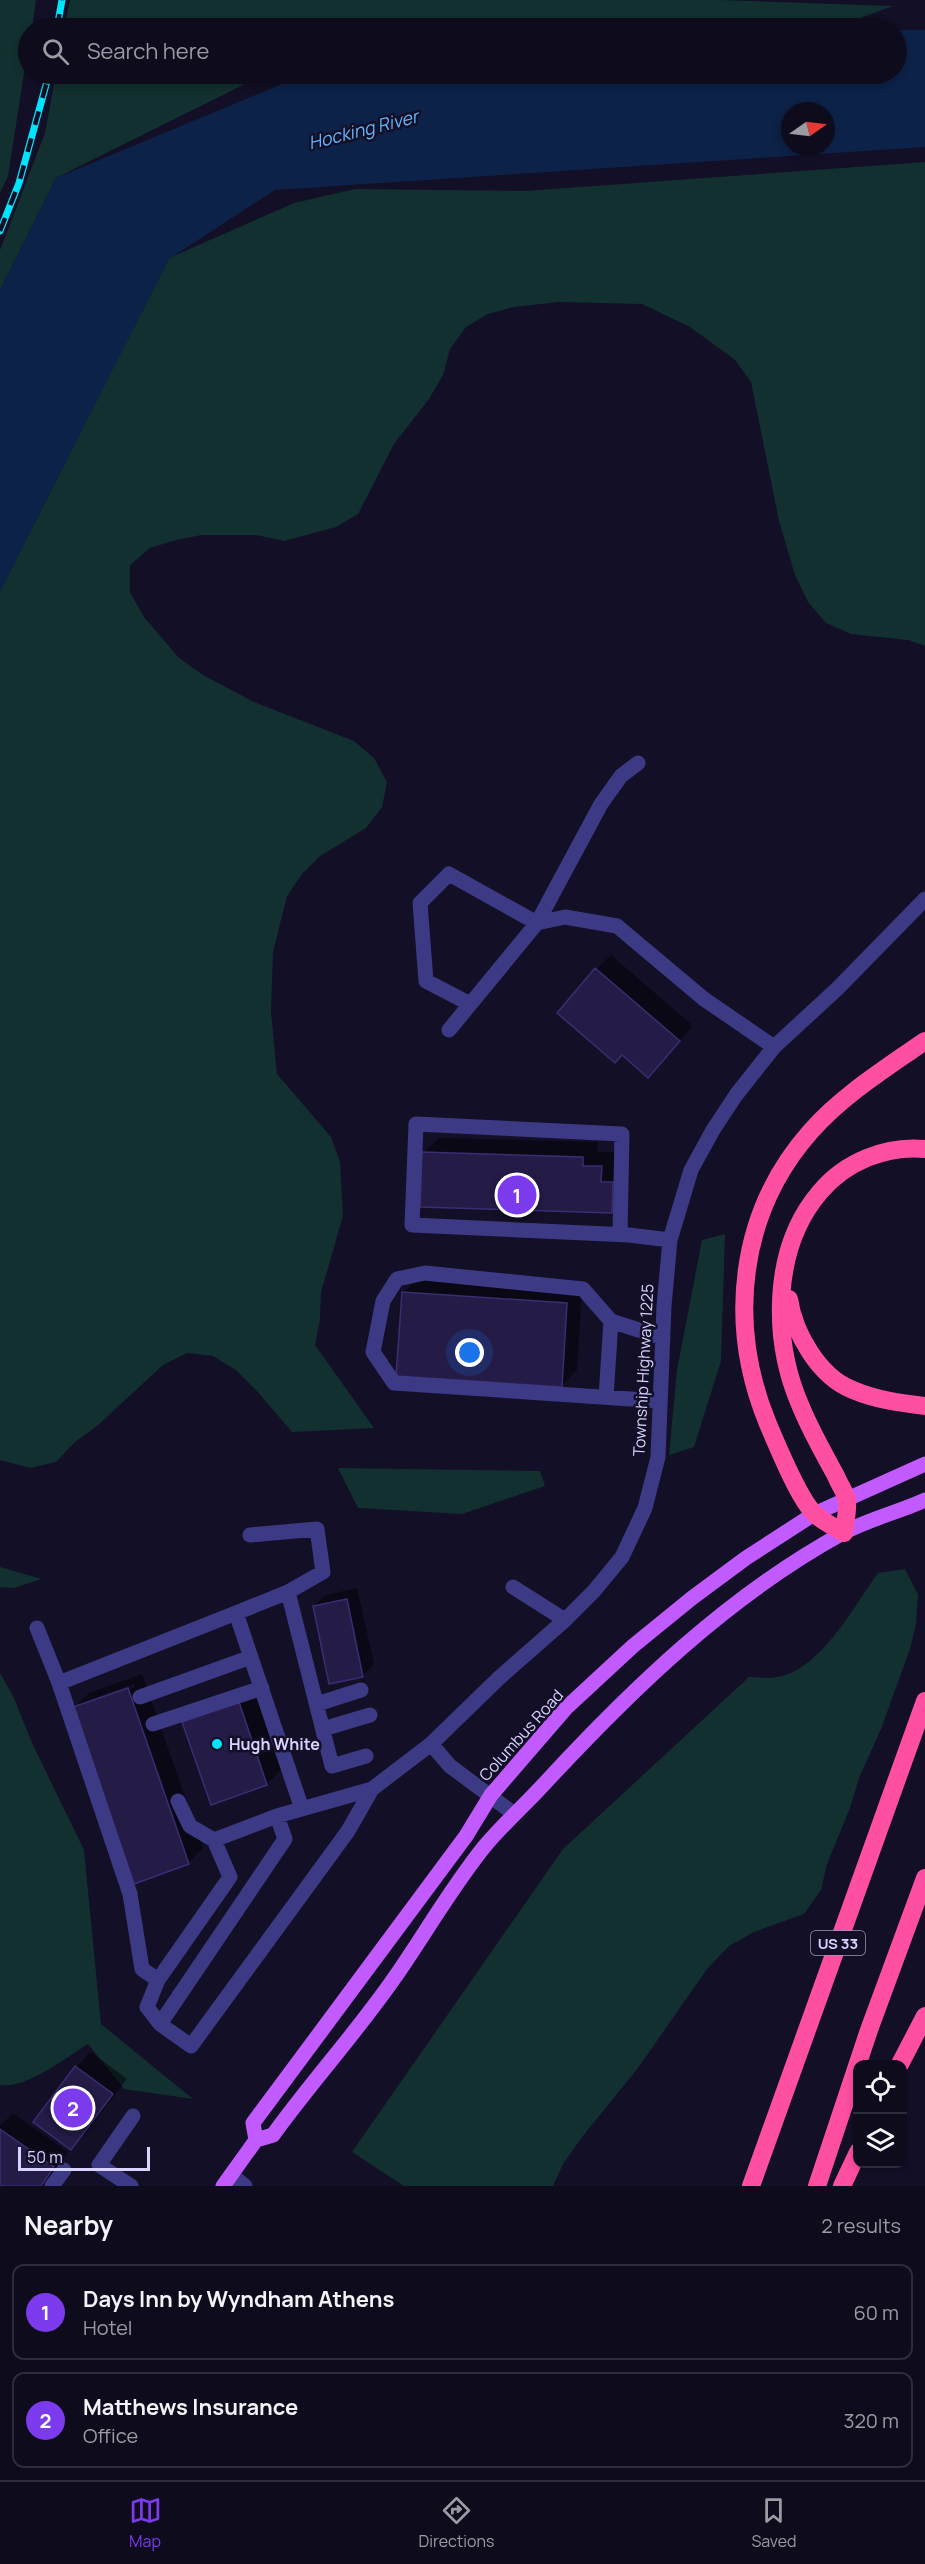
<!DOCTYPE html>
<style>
:root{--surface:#0e0b1c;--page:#1c1929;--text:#f1f3f6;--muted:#9b9ba3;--line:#2e2b3b;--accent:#7c3aed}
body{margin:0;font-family:Manrope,sans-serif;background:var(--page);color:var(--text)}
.controls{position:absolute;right:18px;bottom:18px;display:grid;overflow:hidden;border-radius:12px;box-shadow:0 3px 9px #0003}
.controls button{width:54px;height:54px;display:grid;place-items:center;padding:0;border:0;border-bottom:2px solid var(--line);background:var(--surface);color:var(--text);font:30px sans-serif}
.compass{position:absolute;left:781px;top:102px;width:54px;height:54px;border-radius:50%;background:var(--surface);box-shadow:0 3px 9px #0003;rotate:76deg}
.scale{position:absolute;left:18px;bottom:15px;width:132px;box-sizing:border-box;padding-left:6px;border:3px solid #d9d4ff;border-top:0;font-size:16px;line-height:21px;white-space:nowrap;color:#d9d4ff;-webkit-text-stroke:4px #130f26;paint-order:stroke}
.you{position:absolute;left:470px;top:1353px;width:21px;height:21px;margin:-15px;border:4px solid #fff;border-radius:50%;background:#1a73e8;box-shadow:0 0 0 9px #1a73e833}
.badge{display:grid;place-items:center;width:39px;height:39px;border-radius:50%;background:var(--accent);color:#fff;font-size:20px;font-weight:700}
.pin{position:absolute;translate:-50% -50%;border:3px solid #fff;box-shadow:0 2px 6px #0006}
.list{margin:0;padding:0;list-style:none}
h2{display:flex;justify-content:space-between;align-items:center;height:78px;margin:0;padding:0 24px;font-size:26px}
h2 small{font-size:20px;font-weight:400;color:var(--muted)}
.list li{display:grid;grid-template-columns:39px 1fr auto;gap:18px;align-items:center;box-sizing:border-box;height:96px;margin:0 12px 12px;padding:0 12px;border:2px solid var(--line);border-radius:12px}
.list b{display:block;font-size:22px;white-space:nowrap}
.list p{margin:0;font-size:20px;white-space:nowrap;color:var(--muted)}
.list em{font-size:20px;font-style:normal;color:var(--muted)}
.icon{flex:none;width:33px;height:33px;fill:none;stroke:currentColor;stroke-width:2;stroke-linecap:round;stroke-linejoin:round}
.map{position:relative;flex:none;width:925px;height:2186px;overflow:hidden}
.search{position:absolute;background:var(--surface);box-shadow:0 3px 9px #0003;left:18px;right:18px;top:18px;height:66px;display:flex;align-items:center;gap:15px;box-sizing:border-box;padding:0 21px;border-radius:33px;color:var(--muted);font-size:22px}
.sheet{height:294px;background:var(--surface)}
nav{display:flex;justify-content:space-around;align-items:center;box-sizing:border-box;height:84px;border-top:2px solid var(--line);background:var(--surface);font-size:16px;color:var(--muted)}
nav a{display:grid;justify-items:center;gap:3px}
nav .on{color:var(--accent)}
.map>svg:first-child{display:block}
.green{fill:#12302f}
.water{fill:#0c2248;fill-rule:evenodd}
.shadow{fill:#0007;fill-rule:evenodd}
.building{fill:#241b47;stroke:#3b2d73;stroke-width:1.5}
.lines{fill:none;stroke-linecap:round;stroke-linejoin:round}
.minor{stroke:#3d3a85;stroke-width:15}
.major{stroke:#c25bff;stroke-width:15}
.highway{stroke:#ff4fa3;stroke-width:18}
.rail-casing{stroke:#00e5ff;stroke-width:7}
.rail{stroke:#130f26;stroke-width:4.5;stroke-dasharray:14;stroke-linecap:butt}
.poi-dot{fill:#00e5ff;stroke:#130f26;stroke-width:2}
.labels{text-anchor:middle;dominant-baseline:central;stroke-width:5;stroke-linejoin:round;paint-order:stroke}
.shield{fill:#130f26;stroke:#9e99be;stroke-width:1.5}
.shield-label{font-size:15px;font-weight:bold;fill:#d9d4ff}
.street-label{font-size:16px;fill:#d9d4ff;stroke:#130f26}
.poi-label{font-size:16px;font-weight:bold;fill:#d9d4ff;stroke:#130f26;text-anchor:start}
.water-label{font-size:18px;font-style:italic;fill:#62b6ff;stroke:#130f26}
</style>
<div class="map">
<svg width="925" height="2186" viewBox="0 0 925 2186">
<rect width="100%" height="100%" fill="#130f26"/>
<path class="green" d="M0 0H36L32 28H28V48L8 176 0 193Z
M70 0H720L893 6 852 21 676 28H64Z
M56 74H271L259 77 56 178 0 290V250L45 133Z
M925 162V646L908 640 851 634 826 623 808 602 795 575 779 521 751 382 735 360 690 327 642 304 559 302 514 307 488 314 466 327 450 349 443 375 429 399 394 444 358 514 336 527 284 541 256 535H202L176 540 150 548 130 565V592L144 617 179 658 203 675 254 702 354 741 374 758 387 782 382 807 366 828 320 856 302 874 287 896 273 952 271 1012 277 1074 331 1137 340 1162 343 1216 321 1292 320 1320 315 1345 374 1428 292 1432 256 1390 237 1371 213 1356 187 1353 163 1365 97 1426 75 1442 56 1462 30 1468 0 1460V591L169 258 294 203 355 189 525 191Z
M725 1234 721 1361 694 1447 669 1455 677 1370 702 1240Z
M338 1468 540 1471 545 1486 462 1514 358 1508Z
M0 1567 42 1579 14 1588 0 1587Z
M905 1569 918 1595 916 1624 910 1649 881 1729 859 1778 850 1808 827 1864 821 1890 804 1914 754 1932 729 1946 707 1969 638 2068 582 2137 563 2164 553 2186H404L352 2152 563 1849 749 1677C758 1677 768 1679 777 1677 820 1671 854 1606 878 1573Z
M0 1673 13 1696 33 1745 84 1850 101 2024 193 2099 124 2089 88 2044C65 2058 27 2089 0 2085Z"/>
<path class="water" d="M897 30H925V147L275 190 169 259 0 591V290L56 178 306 74H896ZM790 111H826V147H790Z"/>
<path class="shadow" d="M611 955 693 1026 648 1076 622 1054 596 969Z
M439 1138 598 1142 597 1152H616L626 1197 611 1212 424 1152Z
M418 1278 582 1289 577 1370 562 1385 403 1293Z
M357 1588 374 1664 363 1675 314 1606 326 1595Z
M142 1674 203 1848 188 1863 74 1708 89 1693ZM134 1684 135 1687 90 1703V1700Z
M253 1688 282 1769 267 1784 183 1722Z
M91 2052 127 2079 86 2133 71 2148 35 2121 76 2067Z
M13 2113 68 2152 44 2186H0V2126Z"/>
<path class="building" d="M595 968 680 1041 648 1078 622 1055 615 1063 557 1013Z
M422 1152 583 1157V1166H602L601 1182H613L612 1213 420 1207Z
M402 1292 567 1303 562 1387 396 1376Z
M347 1599 363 1677 329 1684 313 1606Z
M128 1688 189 1864 134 1884 73 1707Z
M239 1702 267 1785 211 1805 182 1722Z
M75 2066 113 2094 71 2150 33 2122Z
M0 2129 54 2167 41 2186H0Z"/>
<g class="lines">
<path class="minor" d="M470 1004 426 981 420 903 449 874 537 923 601 804 621 776 638 763
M449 1030 537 923 565 917 617 926 704 999 774 1047
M620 1234 622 1134 416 1124 412 1225 629 1235 670 1240
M606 1397 611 1321
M660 1401 394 1383 373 1352 383 1301 397 1279 425 1273 583 1289 611 1321 663 1338
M513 1587 565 1620
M288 1592 332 1766 366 1756
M236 1613 288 1592 323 1572 317 1529 250 1535
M37 1628 59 1683 130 1894 142 1969 158 1980
M59 1683 236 1613 302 1809
M140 1697 251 1657
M317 1704 361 1690
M153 1724 262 1688
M323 1729 370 1715
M431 1744 450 1766 513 1813
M277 1816 285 1839 160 2024 191 2046 348 1831 372 1789
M214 1840 277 1816 372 1789 431 1744 499 1678 565 1620 594 1591 622 1557 645 1508 658 1457 664 1306 670 1240 691 1170 713 1130 736 1095 774 1047 837 989 925 899
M160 2024 147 2007 158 1980 230 1877 214 1840 190 1826 178 1801
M231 2175 245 2186
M52 2186 64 2170
M131 2186 99 2165 133 2116"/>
<path class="major" d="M256 2140 253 2123 466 1836 491 1795 566 1708 633 1646 692 1598 746 1558 814 1514 925 1464
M223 2186 256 2140 273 2135C312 2081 357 2032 395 1977 425 1934 451 1888 484 1847 503 1824 525 1805 545 1783 633 1688 728 1596 843 1533 869 1519 899 1512 925 1500"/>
<path class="highway" d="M925 1041C886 1068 843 1095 811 1131 738 1213 727 1325 768 1424 777 1445 799 1499 814 1513 821 1521 835 1527 844 1533 845 1522 848 1511 847 1501 846 1493 839 1484 836 1476 824 1454 811 1431 801 1407 772 1341 771 1249 820 1192 845 1162 886 1145 925 1149
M789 1299C794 1333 819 1377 853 1390 876 1400 901 1403 925 1406
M900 2064 925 2016
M751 2186 925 1701
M817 2186 869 2030 925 1878
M842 2186 858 2152"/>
<g class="rail-casing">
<path id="rail" d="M57 28 62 0
M0 231 19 183 49 74"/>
</g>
<use href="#rail" class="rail"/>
</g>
<circle class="poi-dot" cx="217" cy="1744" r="6"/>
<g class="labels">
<rect class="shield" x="811" y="1931" width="54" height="24" rx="4.5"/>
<g class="shield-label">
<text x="838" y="1943">US 33</text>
</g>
<g class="street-label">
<text transform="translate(643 1370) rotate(-87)">Township Highway 1225</text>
<text transform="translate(521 1735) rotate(-48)">Columbus Road</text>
</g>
<g class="poi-label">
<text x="229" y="1744">Hugh White</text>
</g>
<g class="water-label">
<text transform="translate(363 129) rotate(-14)">Hocking River</text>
</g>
</g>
</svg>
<div class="controls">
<button><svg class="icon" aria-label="locate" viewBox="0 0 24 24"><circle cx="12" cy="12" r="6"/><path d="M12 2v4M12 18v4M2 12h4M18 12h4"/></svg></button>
<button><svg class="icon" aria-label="layers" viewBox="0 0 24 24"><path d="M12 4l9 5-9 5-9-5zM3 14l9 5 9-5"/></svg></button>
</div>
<svg class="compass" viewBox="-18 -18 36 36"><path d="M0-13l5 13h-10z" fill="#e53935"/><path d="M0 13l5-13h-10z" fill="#9b9ba3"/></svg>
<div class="scale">50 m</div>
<div class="you"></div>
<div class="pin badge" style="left:517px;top:1195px">1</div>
<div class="pin badge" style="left:73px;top:2108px">2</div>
<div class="search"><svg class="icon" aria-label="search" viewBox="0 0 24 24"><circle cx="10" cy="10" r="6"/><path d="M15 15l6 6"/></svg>Search here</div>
</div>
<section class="sheet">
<h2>Nearby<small>2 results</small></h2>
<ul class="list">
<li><span class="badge">1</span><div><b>Days Inn by Wyndham Athens</b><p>Hotel</p></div><em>60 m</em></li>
<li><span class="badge">2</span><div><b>Matthews Insurance</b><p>Office</p></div><em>320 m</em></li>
</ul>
</section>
<nav>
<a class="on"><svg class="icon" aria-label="map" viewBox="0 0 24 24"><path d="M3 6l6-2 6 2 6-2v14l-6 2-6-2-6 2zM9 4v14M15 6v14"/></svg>Map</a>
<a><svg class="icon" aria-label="directions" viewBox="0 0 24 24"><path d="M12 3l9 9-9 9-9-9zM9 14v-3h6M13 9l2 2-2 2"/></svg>Directions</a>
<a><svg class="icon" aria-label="saved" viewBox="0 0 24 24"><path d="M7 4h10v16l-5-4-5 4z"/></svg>Saved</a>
</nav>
